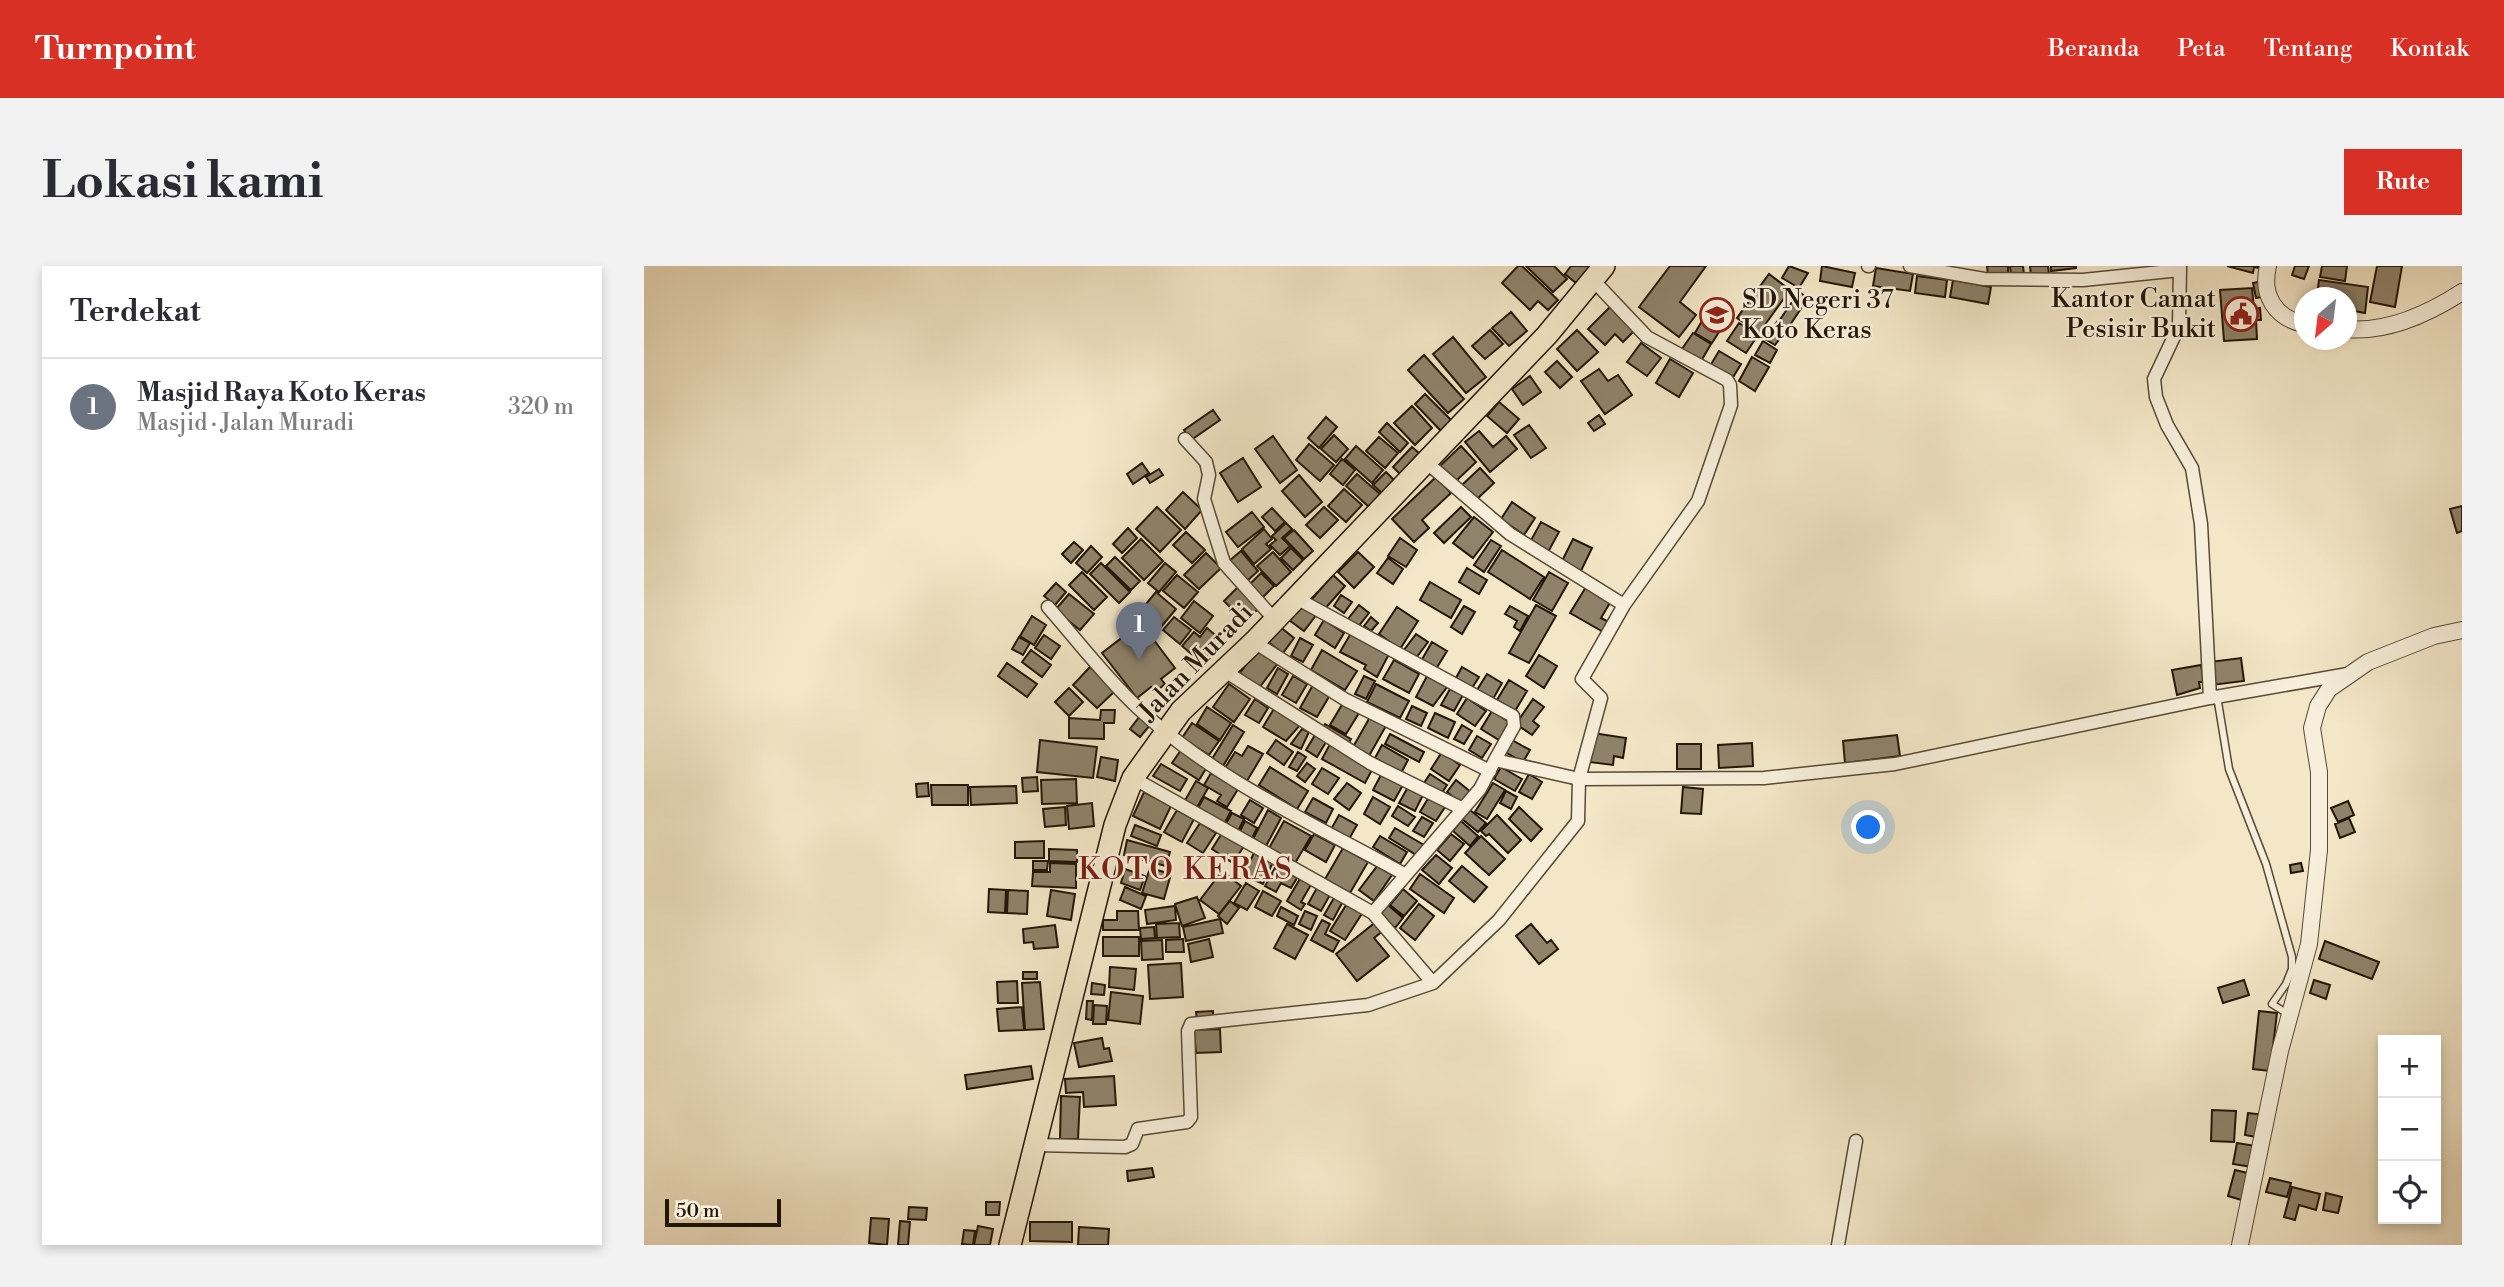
<!DOCTYPE html>
<html lang="id">
<meta charset="utf-8">
<style>
:root{--surface:#fff;--page:#f2f2f3;--text:#2b2b33;--muted:#7c7c81;--line:#e1e1e2;--accent:#d93025}
body{margin:0;font-family:"Libre Bodoni",serif;background:var(--page);color:var(--text)}
.controls{position:absolute;right:21px;bottom:21px;display:grid;overflow:hidden;border-radius:0px;box-shadow:0 4px 10px #0003}
.controls button{width:63px;height:63px;display:grid;place-items:center;padding:0;border:0;border-bottom:2px solid var(--line);background:var(--surface);color:var(--text);font:35px sans-serif}
.compass{position:absolute;left:1650px;top:21px;width:63px;height:63px;border-radius:50%;background:var(--surface);box-shadow:0 4px 10px #0003;rotate:208deg}
.scale{position:absolute;left:21px;bottom:18px;width:116px;box-sizing:border-box;padding-left:7px;border:4px solid #231607;border-top:0;font-size:19px;line-height:24px;white-space:nowrap;color:#231607;-webkit-text-stroke:5px #f7efdb;paint-order:stroke}
.you{position:absolute;left:1225px;top:562px;width:24px;height:24px;margin:-18px;border:5px solid #fff;border-radius:50%;background:#1a73e8;box-shadow:0 0 0 10px #1a73e833}
.badge{display:grid;place-items:center;width:46px;height:46px;border-radius:50%;background:var(--accent);color:#fff;font-size:23px;font-weight:700}
.pin{position:absolute;translate:-50% -58px;filter:drop-shadow(0 2px 4px #0008)}
.pin::after{content:'';position:absolute;top:37px;width:24px;height:21px;background:inherit;clip-path:polygon(0 0,100% 0,50% 100%)}
.list{margin:0;padding:0;list-style:none}
h2{display:flex;justify-content:space-between;align-items:center;height:91px;margin:0;padding:0 28px;font-size:30px}
h2 small{font-size:23px;font-weight:400;color:var(--muted)}
.list li{display:grid;grid-template-columns:46px 1fr auto;gap:21px;align-items:center;box-sizing:border-box;height:98px;padding:0 28px;border-top:2px solid var(--line)}
.list b{display:block;font-size:26px;white-space:nowrap}
.list p{margin:0;font-size:23px;white-space:nowrap;color:var(--muted)}
.list em{font-size:23px;font-style:normal;color:var(--muted)}
.icon{flex:none;width:38px;height:38px;fill:none;stroke:currentColor;stroke-width:2;stroke-linecap:round;stroke-linejoin:round}
.map{position:relative;flex:none;width:1818px;height:979px;overflow:hidden;border-radius:0px}
header{display:flex;align-items:center;gap:42px;box-sizing:border-box;height:98px;padding:0 35px;background:var(--accent);color:#fff}
header strong{font-size:33px}
nav{display:flex;gap:38px;margin-inline-start:auto;font-size:24px}
.intro{display:flex;align-items:center;justify-content:space-between;box-sizing:border-box;height:168px;padding:0 42px}
h1{margin:0;font-size:49px}
.button{padding:18px 32px;border-radius:0px;background:var(--accent);color:#fff;font-size:24px;font-weight:700}
main{display:flex;gap:42px;padding:0 42px}
aside{flex:1;background:var(--surface);border-radius:0px;box-shadow:0 4px 10px #0003}
.map>svg:first-child{display:block}
.building{fill:#8f836b;stroke:#231607;stroke-width:2}
.lines{fill:none;stroke-linecap:round;stroke-linejoin:round}
.service-casing{stroke:#574a37;stroke-width:9}
.minor-casing{stroke:#574a37;stroke-width:15}
.tertiary-casing{stroke:#574a37;stroke-width:18}
.trunk-casing{stroke:#231607;stroke-width:24}
.service{stroke:#f7efdb;stroke-width:6}
.minor{stroke:#f7efdb;stroke-width:12}
.tertiary{stroke:#f7efdb;stroke-width:16}
.trunk{stroke:#f3e7c7;stroke-width:21}
.labels{text-anchor:middle;dominant-baseline:central;stroke-width:5;stroke-linejoin:round;paint-order:stroke}
.poi-label{font-size:26px;fill:#231607;stroke:#f7efdb;text-anchor:end}
.street-label{font-size:26px;fill:#231607;stroke:#f7efdb}
.quarter-label{font-size:30px;letter-spacing:2px;fill:#7a1f14;stroke:#f7efdb}
</style>
<header>
<strong>Turnpoint</strong>
<nav><a>Beranda</a><a>Peta</a><a>Tentang</a><a>Kontak</a></nav>
</header>
<div class="intro"><h1>Lokasi kami</h1><a class="button">Rute</a></div>
<main>
<aside>
<h2>Terdekat<small></small></h2>
<ul class="list">
<li><span class="badge" style="background:#6b7280">1</span><div><b>Masjid Raya Koto Keras</b><p>Masjid · Jalan Muradi</p></div><em>320 m</em></li>
</ul>
</aside>
<div class="map">
<svg width="1818" height="979" viewBox="0 0 1818 979">
<rect width="100%" height="100%" fill="#f3e7c7"/>
<filter id="stains"><feTurbulence type="fractalNoise" baseFrequency=".00286" numOctaves="4"/><feColorMatrix values="0 0 0 0 .2 0 0 0 0 .09 0 0 0 0 .02 0 0 0 .5 -.17"/></filter>
<radialGradient id="worn" r=".72"><stop offset=".6" stop-color="#630" stop-opacity="0"/><stop offset="1" stop-color="#630" stop-opacity=".3"/></radialGradient>
<path class="building" d="M874 0H878L914 34 904 44 894 35 886 44 858 17Z
M882 0H910L923 13 909 26Z
M927 0H945L946 1 932 17 921 8Z
M1026 0H1062L1036 36 1052 49 1035 71 995 41Z
M1145 0 1164 7 1155 22 1138 12Z
M1178 0 1211 7 1208 21 1176 15Z
M1343 0H1364V9L1344 10Z
M1366 0H1379L1380 8 1367 9Z
M1386 0H1404L1405 8 1387 10Z
M1407 0H1432V2L1407 5Z
M1583 0H1620L1619 3 1610 1 1609 7Z
M1651 0H1665L1660 13 1648 9Z
M1678 0H1703L1701 15 1676 11Z
M1733 0H1758L1751 41 1726 36Z
M1232 2 1269 8 1266 25 1229 20Z
M1125 8 1146 24 1115 67 1093 52Z
M1273 10 1303 14 1301 31 1271 27Z
M1309 14 1347 21 1344 38 1306 31Z
M1675 14 1724 21 1721 47 1704 44 1702 32 1673 30Z
M1619 15 1622 30 1612 32 1609 17Z
M1608 22 1610 43 1616 42 1617 54H1612L1613 73 1580 75 1576 24Z
M1155 26 1164 32 1144 62 1135 55Z
M968 39 992 63 979 76 971 68 961 79 944 63Z
M867 46 883 65 865 80 848 62Z
M1058 55 1075 66 1068 77 1051 67Z
M1133 56 1143 63 1131 79 1121 73Z
M1095 57 1114 69 1102 87 1083 75Z
M846 64 859 78 841 93 828 80Z
M933 64 954 86 933 105 913 83Z
M1049 67 1067 78 1057 95 1038 83Z
M809 71 842 111 822 127 789 88Z
M1119 75 1133 84 1126 97 1111 89Z
M997 77 1017 92 1003 110 983 96Z
M1075 85 1097 98 1088 113 1066 100Z
M780 89 820 133 804 147 764 104Z
M1108 91 1125 101 1111 125 1095 115Z
M1026 93 1049 107 1035 131 1012 117Z
M913 95 928 111 916 122 901 106Z
M955 103 964 115 974 109 988 129 961 148 937 115Z
M886 110 897 126 879 139 868 123Z
M781 128 808 155 797 165 771 138Z
M855 136 875 153 863 167 843 150Z
M768 140 788 162 771 179 750 157Z
M569 144 576 154 547 174 540 164Z
M955 149 961 158 950 165 944 157Z
M682 151 693 161 675 182 664 172Z
M743 157 764 177 756 186 735 166Z
M885 159 902 182 887 192 870 169Z
M835 165 849 181 862 170 873 183 846 206 821 176Z
M690 169 704 183 692 196 677 183Z
M629 170 653 204 636 217 611 183Z
M735 171 754 187 741 202 722 185Z
M665 178 690 199 676 215 652 194Z
M712 180 739 204 728 217 701 193Z
M817 180 832 196 811 216 796 200Z
M768 181 775 187 756 208 749 201Z
M599 192 617 221 594 236 576 207Z
M698 193 711 204 699 219 686 208Z
M498 197 505 207 489 218 483 208Z
M836 202 850 217 832 234 818 219Z
M515 203 519 209 506 217 502 211Z
M742 206 750 214 738 227 729 219Z
M713 208 736 228 725 241 702 220Z
M655 209 678 236 661 251 638 225Z
M792 211 807 227 778 254 785 262 770 276 748 253Z
M700 223 718 239 702 256 684 240Z
M539 226 558 244 541 263 522 244Z
M868 236 891 252 880 269 857 253Z
M1818 240V265L1813 267 1806 243Z
M513 241 537 264 516 286 492 263Z
M680 241 694 254 676 272 662 259Z
M817 241 827 251 800 277 790 267Z
M628 242 641 256 631 265 618 251Z
M608 246 620 261 594 281 582 266Z
M830 251 849 266 829 292 809 277Z
M897 256 915 266 903 288 885 278Z
M642 257 648 263 638 272 646 280 636 289 626 279 632 274 628 270Z
M484 262 493 272 478 287 469 278Z
M620 263 628 273 622 278 627 283 610 298 598 283Z
M650 264 669 285 660 293 640 272Z
M542 266 561 284 548 297 529 279Z
M756 272 773 284 762 301 744 290Z
M497 273 519 295 500 314 478 292Z
M929 273 948 282 936 307 917 297Z
M847 274 857 280 840 306 830 299Z
M430 276 439 284 427 297 418 288Z
M447 280 458 291 443 307 432 297Z
M647 282 659 294 649 304 637 292Z
M858 284 900 311 886 333 844 306Z
M597 285 614 305 603 315 585 295Z
M629 286 647 306 632 320 613 300Z
M714 286 730 301 710 322 694 306Z
M562 287 577 302 555 323 540 309Z
M471 291 496 315 487 324 462 300Z
M744 292 759 303 749 318 733 307Z
M457 297 486 326 475 337 446 308Z
M521 297 532 306 515 326 504 317Z
M823 302 843 314 835 328 815 316Z
M438 306 463 331 450 344 425 319Z
M905 306 924 317 908 345 889 334Z
M617 307 630 320 618 332 605 319Z
M533 309 554 326 540 342 519 325Z
M689 309 701 320 679 345 667 334Z
M786 316 817 334 807 352 776 334Z
M412 317 422 326 411 339 400 330Z
M594 321 615 342 601 356 580 335Z
M942 321 967 335 957 352 967 357 961 367 926 347Z
M512 326 532 343 517 361 497 344Z
M425 328 450 348 436 364 411 344Z
M697 329 708 336 700 347 690 340Z
M550 335 569 350 556 367 537 352Z
M658 337 673 348 660 365 645 354Z
M715 339 725 347 714 361 704 353Z
M892 339 912 350 885 397 865 387Z
M820 340 831 346 818 368 807 361Z
M866 340 884 350 876 365 870 361 873 355 861 348Z
M753 341 774 355 756 383 735 368Z
M388 350 402 359 390 379 376 370Z
M530 351 547 364 536 378 519 364Z
M727 351 734 357 727 365 720 360Z
M680 354 700 367 691 382 671 369Z
M497 357 531 402 517 413 521 418 511 426 507 421 493 432 458 387Z
M635 360 650 372 639 387 624 376Z
M563 362 577 374 558 397 538 380 550 366 556 371Z
M707 367 745 388 733 411 720 403 722 399 696 386Z
M772 368 784 376 772 392 760 384Z
M400 369 416 380 407 393 391 382Z
M375 371 386 377 379 389 368 383Z
M656 372 669 379 659 396 647 390Z
M788 376 803 385 792 403 777 395Z
M614 382 634 397 615 422 596 407Z
M387 384 407 399 398 411 378 396Z
M678 384 713 405 701 424 667 404Z
M895 389 913 400 900 422 882 410Z
M1597 392 1600 415 1568 419 1565 396Z
M750 394 775 408 765 427 739 413Z
M363 397 393 418 383 431 354 410Z
M1557 399 1560 416H1555L1556 422 1533 429 1528 404Z
M446 401 471 425 453 442 429 419Z
M818 401 835 411 828 422 812 412Z
M634 402 644 408 633 428 623 422Z
M843 408 858 417 849 433 833 424Z
M649 410 663 418 652 437 638 429Z
M720 410 731 415 722 433 711 428Z
M783 410 803 421 789 440 772 431Z
M865 414 883 425 871 445 853 434Z
M585 418 606 433 590 456 569 441Z
M732 418 765 435 756 452 723 436Z
M669 419 686 429 673 451 656 442Z
M425 422 439 436 425 450 411 436Z
M806 423 819 429 810 445 797 439Z
M823 432 842 445 831 460 813 448Z
M611 433 624 442 615 457 601 449Z
M889 433 900 441 889 455 895 460 888 469 872 458Z
M699 437 715 447 702 468 686 459Z
M768 440 783 447 777 460 762 453Z
M563 441 587 457 576 474 553 458Z
M631 441 657 458 642 475 619 461Z
M457 444H471L470 457H460V473L425 472V452L456 454Z
M848 445 865 456 855 474 837 463Z
M791 447 811 456 804 472 784 462Z
M496 450 507 458 496 471 486 463Z
M726 451 742 460 725 490 709 481Z
M548 457 575 475 565 489 538 472Z
M681 458 707 473 703 480 677 465Z
M589 459 600 466 579 500 568 493Z
M818 459 828 465 820 478 810 473Z
M658 463 665 466 657 483 647 478Z
M949 467 982 472 979 492 970 490 969 499 945 496Z
M746 468 780 486 775 496 741 478Z
M671 469 682 476 673 491 662 484Z
M1253 469 1256 490 1201 497 1199 475Z
M833 470 847 478 838 492 825 484Z
M396 474 453 481 449 512 393 506Z
M632 474 649 486 640 499 623 487Z
M868 474 886 484 879 496 861 486Z
M1108 477 1109 500 1075 502 1074 479Z
M686 478 729 502 721 517 678 493Z
M1033 478H1057V503H1033Z
M738 479 764 494 757 507 731 492Z
M604 480 619 488 603 515 581 502 591 486 598 490Z
M537 484 563 501 555 514 528 497Z
M654 486 662 491 653 505 645 501Z
M798 486 816 499 805 515 787 503Z
M457 491 474 494 471 515 453 511Z
M663 497 671 503 661 516 653 510Z
M517 498 543 513 536 525 509 510Z
M626 501 664 525 653 543 615 519Z
M857 501 878 513 871 525 850 513Z
M678 502 695 512 684 528 668 518Z
M567 507 594 523 583 541 573 535 577 529 560 519Z
M738 507 759 519 750 535 729 524Z
M786 508 803 519 797 528 780 517Z
M885 508 898 516 888 533 875 526Z
M393 511 394 525 379 526 378 512Z
M432 513 433 537 398 538 397 514Z
M812 514 828 527 819 539 803 526Z
M552 515 564 522 551 545 539 538Z
M284 517 285 530 273 531 272 518Z
M703 517 717 527 705 544 690 533Z
M849 517 861 524 843 553 831 546Z
M287 519H324V539H288Z
M372 520 373 537 327 539 326 521Z
M764 521 779 529 771 545 755 537Z
M1039 521 1059 523 1057 548 1037 547Z
M862 525 873 531 867 543 856 537Z
M500 526 527 540 516 563 489 550Z
M560 531 587 545 579 560 552 546Z
M729 531 746 541 736 558 720 548Z
M785 531 801 541 792 555 776 546Z
M669 532 689 543 682 557 661 546Z
M606 534 619 542 610 557 597 549Z
M1704 535 1710 549 1694 556 1687 542Z
M448 537 450 560 425 563 423 540Z
M754 540 771 551 764 560 748 550Z
M421 541 422 559 401 561 399 543Z
M875 541 898 563 887 575 865 553Z
M533 544 550 553 538 576 520 566Z
M624 544 637 552 621 582 608 575Z
M826 544 842 557 834 566 818 553Z
M588 547 600 553 593 567 580 561Z
M695 549 713 559 704 575 686 565Z
M853 549 877 574 864 587 845 568 842 570 837 565Z
M778 551 789 557 780 571 769 565Z
M1705 552 1711 566 1696 572 1691 558Z
M601 555 613 562 606 576 594 569Z
M640 555 667 570 650 599 624 584Z
M817 555 834 570 826 580 809 565Z
M556 557 572 567 559 587 543 577Z
M491 559 517 569 513 580 487 570Z
M751 562 780 579 774 590 745 572Z
M578 567 600 580 589 597 568 583Z
M670 568 691 579 682 596 661 584Z
M807 568 820 578 806 595 793 584Z
M736 570 763 586 756 598 729 581Z
M837 570 861 593 845 609 821 587Z
M483 574 526 586 522 600 480 589Z
M400 575V592H371V576Z
M699 582 724 596 706 627 681 613Z
M405 583 433 584V596L405 595Z
M610 587 629 596 619 618 599 609Z
M792 589 808 602 795 618 778 604Z
M389 595H404L403 604H389Z
M406 597 432 598V622L388 620 389 606H406Z
M1657 597 1659 605 1647 607 1646 599Z
M734 599 748 609 730 635 715 624Z
M632 600 653 612 647 622 637 617 632 626 621 620Z
M818 600 843 621 830 636 805 615Z
M506 602 527 608 520 633 498 627Z
M481 603 501 610 496 624 477 617Z
M578 605 597 620 575 648 556 634Z
M776 608 810 632 800 647 766 623Z
M657 611 668 617 657 636 661 638 657 644 643 635Z
M602 617 615 625 603 644 590 637Z
M674 620 687 627 677 645 664 638Z
M481 621 502 630 497 643 476 634Z
M345 623 362 624 361 647 344 646Z
M759 623 773 635 760 650 746 639Z
M364 624 384 625 383 648 363 647Z
M407 624 431 628 427 654 403 650Z
M619 625 637 635 628 650 611 641Z
M553 631 561 652 538 660 531 638Z
M690 632 698 637 689 654 680 649Z
M586 635 595 642 583 658 574 650Z
M704 636 719 646 701 674 686 665Z
M775 638 790 650 771 674 756 662Z
M744 639 759 652 751 662 735 648Z
M531 640 532 654 503 658 501 644Z
M637 641 654 650 650 659 633 650Z
M473 645H494L495 664H459V654H473Z
M661 645 673 650 667 664 655 658Z
M576 653 579 667 542 675 539 661Z
M678 654 686 658 681 668 695 675 689 686 667 674Z
M733 655 740 664 730 672 745 690 713 715 692 688Z
M535 657 536 671 513 672 512 658Z
M643 658 664 669 651 693 630 682Z
M887 658 903 677 907 674 914 683 895 698 872 670Z
M411 659 414 681 390 683 389 676 380 677 379 663Z
M510 661 511 672 497 673 496 662Z
M459 671H495V690H459Z
M539 673 540 686H522V674Z
M565 673 569 691 547 696 544 678Z
M518 674 519 693 498 694 497 675Z
M1681 675 1735 696 1728 713 1675 693Z
M537 697 539 731 506 733 504 699Z
M466 701 492 703 490 724 465 721Z
M379 706H393V713H379Z
M1600 714 1605 729 1579 737 1574 722Z
M1670 714 1686 719 1682 733 1666 727Z
M373 715 374 737H354L353 716Z
M396 716 400 763 381 764 378 717Z
M448 717 461 719 460 729 447 728Z
M467 726 499 730 496 758 464 754Z
M443 735H449L448 754 442 753Z
M450 739 463 740 462 758H449Z
M378 741 380 764 355 765 353 743Z
M569 745V754L553 755 552 746Z
M1615 745 1633 747 1626 805 1609 803Z
M576 763 577 786 552 787 550 764Z
M458 772 460 783 465 782 468 795 435 801 430 777Z
M387 800 389 813 323 823 321 809Z
M470 810 472 839 440 841 439 826 422 827 421 813Z
M417 830 436 831 434 873H416Z
M1568 844 1592 845 1590 876 1567 875Z
M1604 847 1621 849 1618 872 1601 869Z
M1593 877 1612 880 1608 901 1589 898Z
M508 902 510 911 484 915 483 905Z
M1591 904 1608 908 1601 935 1584 930Z
M1626 912 1647 917 1643 931 1622 926Z
M1648 921 1676 928 1672 944 1655 939 1651 954 1640 951Z
M1682 927 1698 931 1694 947 1679 944Z
M342 936H356L355 949H342Z
M265 941 283 942 282 954 264 953Z
M227 952 245 953 243 979 225 977Z
M256 955 266 956 264 979H254Z
M386 956H428V976L386 975Z
M334 960 349 963 346 979H330Z
M435 961 465 963 464 979H434Z
M320 964 331 965 329 979 318 978Z"/>
<g class="lines">
<g class="service-casing">
<path id="service" d="M1573 430 1585 503 1622 598 1648 691V703L1642 718 1628 738 1644 748"/>
</g>
<g class="minor-casing">
<path id="minor" d="M1224 0H1225
M1266 0 1340 13 1439 14 1536 4
M1536 0 1535 60 1510 113 1512 131 1523 159 1548 202 1557 258 1566 432
M541 173 562 196 565 209 560 233 580 297 631 354
M782 196 866 268 980 339
M652 332 869 450 870 460 851 494
M404 341C433 374 461 411 493 441 569 513 670 558 760 608
M610 376 702 434 846 505
M579 404 726 497 819 543
M489 512 729 647 836 523 851 494 935 513 1120 512 1251 498 1566 432 1704 408
M729 647 789 717
M392 879 481 881 488 878 494 863 543 856 547 851 544 765 547 758 724 739 789 717 855 654 934 555 935 513 957 432 938 413 980 339 1054 235 1087 139 1086 119 1083 114 1003 71 949 14
M1194 979 1212 875"/>
</g>
<g class="tertiary-casing">
<path id="tertiary" d="M1624 0C1617 29 1631 52 1660 58
M1702 63C1744 67 1784 48 1818 26
M1596 979 1636 785 1665 678 1675 584V506L1668 462 1674 440 1685 423 1724 396 1790 370 1818 364"/>
</g>
<g class="trunk-casing">
<path id="trunk" d="M366 979 471 559 489 512 537 445 610 376 903 69 960 0"/>
</g>
<use href="#service" class="service"/>
<use href="#minor" class="minor"/>
<use href="#tertiary" class="tertiary"/>
<use href="#trunk" class="trunk"/>
</g>
<defs>
<g id="civic-ring" transform="scale(1.75)"><circle r="9.5" fill="#f7efdb" stroke="#8f2418" stroke-width="1.5"/><path d="M-.6-6.5H3V-4.5H.6V-3L4-1V1h2V6H-6V1h2V-1L-.6-3ZM-1.2 2.5V6h2.4V2.5Z" fill="#8f2418"/></g>
<g id="school-ring" transform="scale(1.75)"><circle r="9.5" fill="#f7efdb" stroke="#8f2418" stroke-width="1.5"/><path d="M0-5L7-2L0 1L-7-2ZM-4 1L0 2.5L4 1V4Q0 6-4 4Z" fill="#8f2418"/></g>
</defs>
<g fill-rule="evenodd">
<use href="#civic-ring" x="1597" y="48"/>
<use href="#school-ring" x="1073" y="49"/>
</g>
<g class="labels">
<g class="poi-label">
<text x="1572" y="33">Kantor Camat<tspan x="1572" dy="30">Pesisir Bukit</tspan></text>
<text x="1098" y="34" text-anchor="start">SD Negeri 37<tspan x="1098" dy="30">Koto Keras</tspan></text>
</g>
<g class="street-label">
<text transform="translate(552 396) rotate(-46)">Jalan Muradi</text>
</g>
<g class="quarter-label">
<text x="542" y="604">KOTO KERAS</text>
</g>
</g>
<rect width="100%" height="100%" filter="url(#stains)"/>
<rect width="100%" height="100%" fill="url(#worn)"/>
</svg>
<div class="controls">
<button>+</button>
<button>−</button>
<button><svg class="icon" aria-label="locate" viewBox="0 0 24 24"><circle cx="12" cy="12" r="6"/><path d="M12 2v4M12 18v4M2 12h4M18 12h4"/></svg></button>
</div>
<svg class="compass" viewBox="-18 -18 36 36"><path d="M0-13l5 13h-10z" fill="#e53935"/><path d="M0 13l5-13h-10z" fill="#7c7c81"/></svg>
<div class="scale">50 m</div>
<div class="you"></div>
<div class="pin badge" style="left:495px;top:394px;background:#6b7280">1</div>
</div>
</main>
